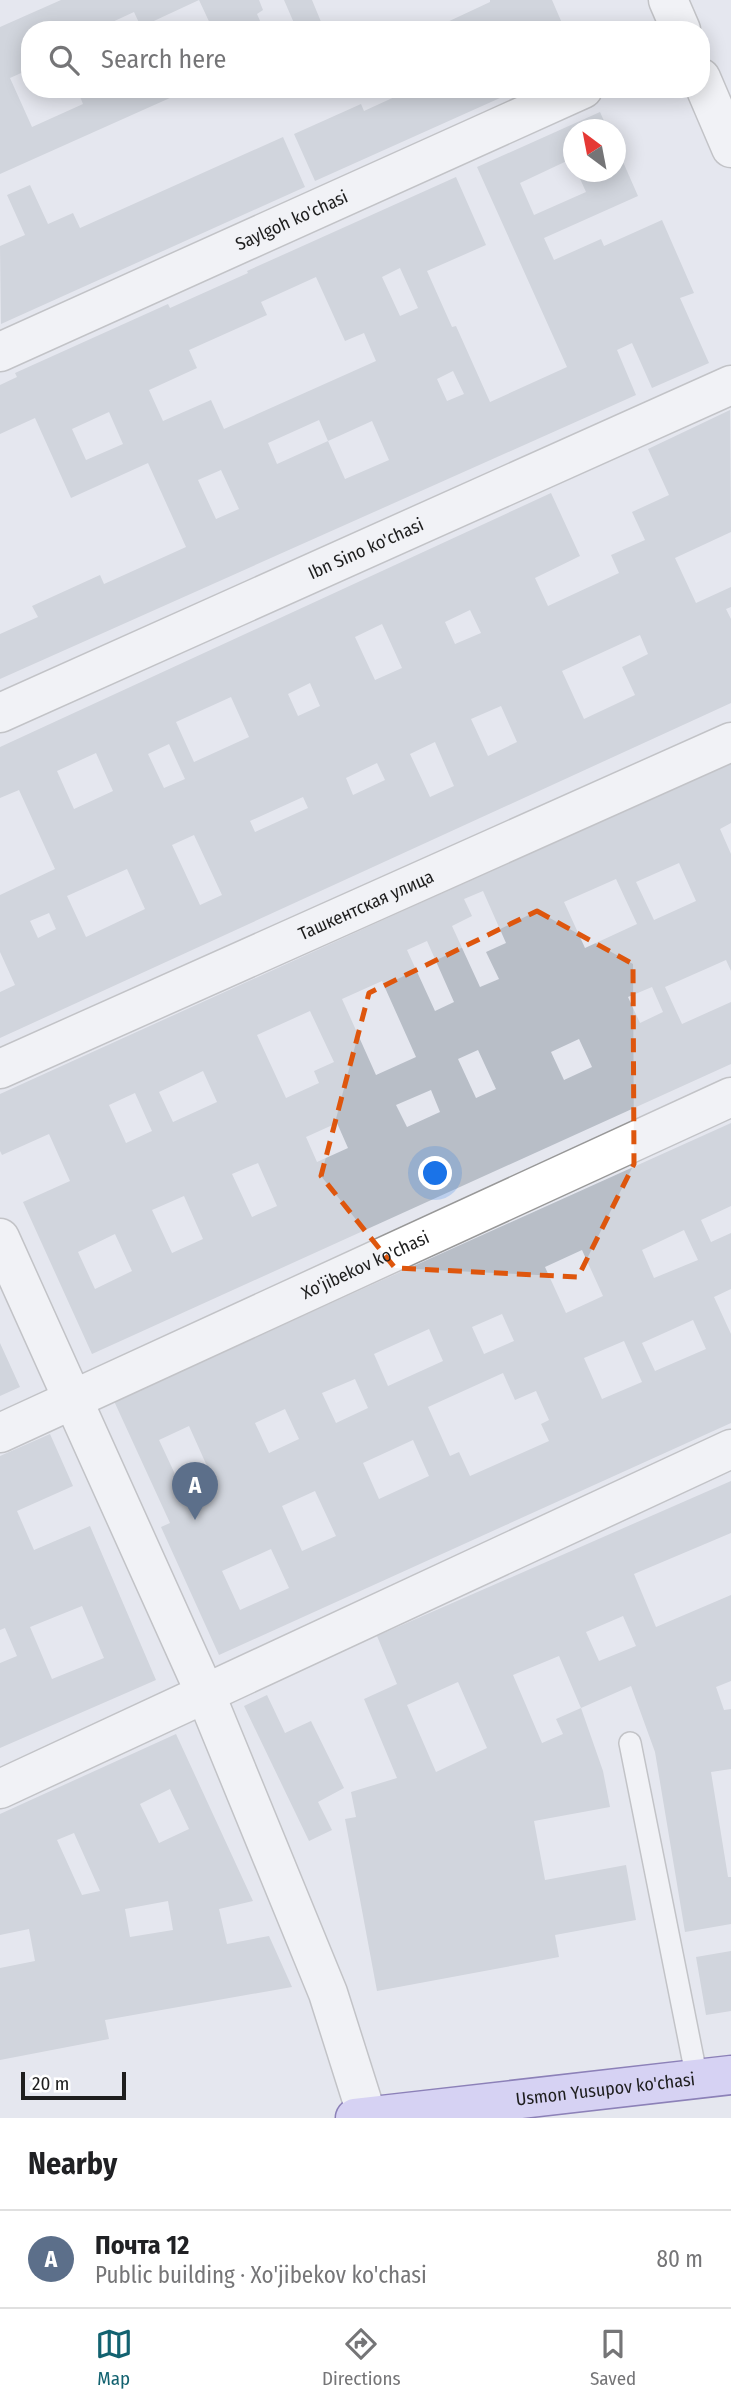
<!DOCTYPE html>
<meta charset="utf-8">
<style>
:root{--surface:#fff;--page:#f6f6f6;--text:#202124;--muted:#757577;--line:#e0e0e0;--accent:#126270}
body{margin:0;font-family:"Fira Sans Condensed",sans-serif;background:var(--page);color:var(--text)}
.compass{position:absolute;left:563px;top:119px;width:63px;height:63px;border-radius:50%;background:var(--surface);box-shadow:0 4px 18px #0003;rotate:328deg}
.scale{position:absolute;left:21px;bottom:18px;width:105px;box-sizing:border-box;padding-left:7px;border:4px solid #1e1e1e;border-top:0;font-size:19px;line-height:24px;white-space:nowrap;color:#1e1e1e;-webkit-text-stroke:5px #fff;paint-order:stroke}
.you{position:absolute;left:436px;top:1174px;width:24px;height:24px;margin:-18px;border:5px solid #fff;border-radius:50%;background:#1a73e8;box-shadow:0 0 0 10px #1a73e833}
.badge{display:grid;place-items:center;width:46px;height:46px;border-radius:50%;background:var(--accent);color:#fff;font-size:23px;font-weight:700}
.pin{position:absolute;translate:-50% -58px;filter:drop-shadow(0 2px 4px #0008)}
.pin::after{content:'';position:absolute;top:37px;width:24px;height:21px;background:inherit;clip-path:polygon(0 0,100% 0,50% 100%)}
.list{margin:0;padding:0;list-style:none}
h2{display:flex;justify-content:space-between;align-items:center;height:91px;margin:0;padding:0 28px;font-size:30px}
h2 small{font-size:23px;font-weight:400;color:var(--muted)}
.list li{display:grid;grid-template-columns:46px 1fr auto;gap:21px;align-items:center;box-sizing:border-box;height:98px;padding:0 28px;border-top:2px solid var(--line)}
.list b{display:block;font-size:26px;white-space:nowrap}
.list p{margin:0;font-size:23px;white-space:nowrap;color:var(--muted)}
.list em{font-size:23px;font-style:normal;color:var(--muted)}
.icon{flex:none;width:38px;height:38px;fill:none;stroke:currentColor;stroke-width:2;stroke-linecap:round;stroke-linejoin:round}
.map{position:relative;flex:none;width:731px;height:2118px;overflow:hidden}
.search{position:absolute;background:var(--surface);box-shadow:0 4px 18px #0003;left:21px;right:21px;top:21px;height:77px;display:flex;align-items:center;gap:18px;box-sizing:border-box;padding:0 24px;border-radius:28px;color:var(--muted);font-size:26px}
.sheet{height:189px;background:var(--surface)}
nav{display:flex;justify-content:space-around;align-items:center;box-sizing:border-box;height:98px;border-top:2px solid var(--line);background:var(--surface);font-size:19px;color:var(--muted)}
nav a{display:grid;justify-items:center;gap:4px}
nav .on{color:var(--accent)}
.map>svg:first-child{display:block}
.building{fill:#b8bec7;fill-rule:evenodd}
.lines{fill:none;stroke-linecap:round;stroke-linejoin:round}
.lane-casing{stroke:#989898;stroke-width:24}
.street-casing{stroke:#989898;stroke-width:41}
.secondary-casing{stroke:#200576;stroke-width:41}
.lane{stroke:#fff;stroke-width:21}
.street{stroke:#fff;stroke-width:38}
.secondary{stroke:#c4b9f9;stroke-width:38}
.marked{fill:none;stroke:#de560d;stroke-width:5;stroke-dasharray:14 9;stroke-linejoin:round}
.labels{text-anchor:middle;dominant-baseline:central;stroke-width:7;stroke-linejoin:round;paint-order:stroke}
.street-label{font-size:18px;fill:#1e1e1e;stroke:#fff}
</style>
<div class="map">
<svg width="731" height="2118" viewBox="0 0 731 2118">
<rect width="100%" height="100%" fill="#e5e7ef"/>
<path class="building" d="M61 0H259L263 10 257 14 264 30H213L199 0 141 27 134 12 95 30H30V69L10 78 32 127 83 104 77 89H190L0 174V27Z
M284 0H312L324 29 297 30Z
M490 0H552L565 30H445L443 24 490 2Z
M412 89H446L449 95 461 89H520L315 181 294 134 361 104 364 111Z
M600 112 608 130H573V164L571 159 520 183 534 215 586 192 577 172H616V146L638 196 544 238 554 260 601 239 604 246 662 220 694 293 680 298 709 363 652 388 632 343 617 350 636 395 0 679V634L38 617 32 606 100 575 104 584 186 547 148 463 71 498 35 418 0 434V385L17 377 15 373 168 304 170 308 248 273 247 271 456 177 486 245 427 271 452 327 456 326 490 402 567 367 477 167ZM400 268 418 308 400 316 382 277ZM316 277 345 341 364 333 376 361 224 429 211 400 163 421 149 390 197 368 189 350 267 315 261 302ZM453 371 464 394 447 401 437 379ZM109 412 123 444 86 460 72 429ZM319 420 328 441 372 421 389 460 345 479 328 441 277 464 268 443ZM221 470 239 509 216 519 198 480Z
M283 137 305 187 1 324 0 246 25 235 7 195 30 185 48 224 73 213 80 228Z
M730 410 731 532 675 558 696 603 731 587V607L726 609 731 619V703L0 1038V992L15 985 0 952V895L55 869 19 790 0 798V747L551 493 580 556 535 578 548 606 619 573 611 555 645 540 632 512 669 495 648 449ZM470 610 481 633 455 644 445 622ZM382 624 402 668 375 680 355 637ZM640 635 648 654 622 667 635 695 584 719 562 671ZM310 683 320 706 298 716 288 694ZM231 697 249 737 194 762 176 722ZM501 706 517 742 488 756 471 719ZM435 742 454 786 430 797 410 754ZM169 744 185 779 164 788 148 754ZM96 753 113 791 74 809 57 771ZM377 763 385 780 353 795 346 778ZM303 797 308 808 255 832 250 821ZM194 835 222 895 200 905 172 845ZM127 869 145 909 86 937 67 896ZM49 913 56 929 38 938 30 921Z
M731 762V823L720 829 731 854V971L726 960 665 987 682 1024 731 1002V1064L92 1354 23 1202 70 1181 49 1134 2 1155 0 1151V1094ZM679 863 696 901 654 920 636 882ZM616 879 637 924 585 948 564 902ZM483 891 506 943 486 952 499 979 480 987 452 926 472 916 464 899ZM427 941 454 1002 435 1011 407 950ZM382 981 416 1057 376 1075 342 999ZM652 987 663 1012 640 1023 628 997ZM310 1011 334 1062 314 1071 319 1083 286 1098 257 1035ZM579 1039 592 1067 564 1080 551 1052ZM478 1050 496 1089 476 1098 458 1059ZM203 1071 217 1102 173 1122 159 1092ZM431 1090 440 1112 407 1127 396 1105ZM135 1093 152 1131 126 1143 109 1105ZM337 1123 348 1148 317 1162 306 1137ZM258 1163 277 1206 252 1217 232 1174ZM184 1196 203 1239 172 1253 152 1210ZM115 1234 132 1271 95 1289 78 1252Z
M731 1123V1206L701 1220 711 1242 731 1233V1289L714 1297 731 1334V1423L219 1655 161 1527 170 1523 114 1401ZM684 1230 698 1260 654 1278 642 1250ZM582 1250 603 1296 566 1313 545 1267ZM502 1314 514 1341 484 1354 472 1327ZM693 1320 706 1349 655 1371 642 1343ZM429 1329 443 1361 388 1386 374 1354ZM624 1341 642 1382 602 1399 584 1358ZM503 1373 515 1400 536 1391 549 1420 541 1424 549 1441 470 1476 459 1452 450 1456 428 1407ZM355 1379 368 1408 336 1423 322 1393ZM285 1409 299 1439 269 1453 255 1423ZM189 1426 211 1475 182 1489 159 1440ZM413 1440 429 1476 379 1499 363 1463ZM315 1491 336 1536 302 1551 282 1506ZM271 1549 289 1588 240 1610 222 1571Z
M0 1343 20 1387 0 1396Z
M50 1434 73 1486 17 1511 34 1550 90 1526 156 1680 0 1748V1663L17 1656 5 1628 0 1630V1456ZM82 1606 104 1658 52 1679 30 1627Z
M731 1481V1533L634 1574 656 1627 731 1595V1681L716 1687 724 1710 731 1709V1769L711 1772 728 1877H731V1924L685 1932 655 1752 631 1686 581 1708 559 1656 513 1675 542 1743 563 1734 556 1719 581 1708 603 1771 610 1807 534 1821 545 1880 626 1865 636 1920 555 1935 559 1957 377 1991 345 1819 356 1817 351 1792 397 1778 364 1699 397 1684 377 1636ZM623 1616 636 1646 599 1661 586 1632ZM458 1682 487 1748 436 1772 407 1705Z
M267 1695 285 1733 311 1721 344 1788 318 1802 332 1830 309 1841 244 1706Z
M176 1734 253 1901 219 1909 227 1944 269 1936 292 1987 105 2020 109 2039 0 2060V1968L35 1961 29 1929 0 1935V1814ZM170 1789 189 1829 159 1843 140 1804ZM74 1833 100 1891 82 1895 57 1840ZM168 1901 173 1930 130 1937 125 1909Z
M731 1951V2011L706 2015 696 1957Z"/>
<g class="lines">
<g class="lane-casing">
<path id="lane" d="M630 1743 697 2079"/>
</g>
<g class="street-casing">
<g id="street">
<path d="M668 0 681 30"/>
<path d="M701 78 731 148"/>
<path id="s1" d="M0 352 583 89"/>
<path id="s2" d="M0 713 731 385"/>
<path id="s3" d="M0 1069 731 742"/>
<path d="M0 1238 205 1693 328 1993 367 2116"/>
<path id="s4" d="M0 1433 731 1097"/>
<path d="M0 1789 731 1449"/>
</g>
</g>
<g class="secondary-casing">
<g id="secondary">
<path id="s5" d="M355 2118 731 2075"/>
</g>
</g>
<use href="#lane" class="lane"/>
<use href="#street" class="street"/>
<use href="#secondary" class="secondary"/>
</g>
<path d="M0 0H731V2118H0ZM537 911 633 964 634 1164 578 1277 395 1268 321 1176 369 993Z" fill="#e5e7ef" fill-opacity=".55" fill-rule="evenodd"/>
<path class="marked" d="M537 911 633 964 634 1164 578 1277 395 1268 321 1176 369 993Z"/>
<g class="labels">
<g class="street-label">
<text stroke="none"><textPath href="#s1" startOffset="320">Saylgoh ko'chasi</textPath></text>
<text stroke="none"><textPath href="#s2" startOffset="401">Ibn Sino ko'chasi</textPath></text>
<text stroke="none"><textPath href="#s3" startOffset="401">Ташкентская улица</textPath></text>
<text stroke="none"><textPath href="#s4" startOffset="402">Xo'jibekov ko'chasi</textPath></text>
<text stroke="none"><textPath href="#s5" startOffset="252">Usmon Yusupov ko'chasi</textPath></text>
</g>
</g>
</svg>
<svg class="compass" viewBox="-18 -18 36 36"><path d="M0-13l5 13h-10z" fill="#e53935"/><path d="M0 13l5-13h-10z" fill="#757577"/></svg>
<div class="scale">20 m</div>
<div class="you"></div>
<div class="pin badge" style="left:195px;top:1520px;background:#5c6f8a">A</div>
<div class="search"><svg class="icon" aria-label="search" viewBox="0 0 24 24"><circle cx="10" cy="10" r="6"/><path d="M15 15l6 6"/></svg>Search here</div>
</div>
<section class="sheet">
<h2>Nearby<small></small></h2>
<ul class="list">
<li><span class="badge" style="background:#5c6f8a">A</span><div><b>Почта 12</b><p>Public building · Xo'jibekov ko'chasi</p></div><em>80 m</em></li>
</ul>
</section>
<nav>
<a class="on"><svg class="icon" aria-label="map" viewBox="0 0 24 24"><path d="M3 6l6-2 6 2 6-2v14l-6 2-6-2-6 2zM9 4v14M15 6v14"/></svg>Map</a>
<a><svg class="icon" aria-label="directions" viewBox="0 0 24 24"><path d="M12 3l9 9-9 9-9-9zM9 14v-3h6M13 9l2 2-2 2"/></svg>Directions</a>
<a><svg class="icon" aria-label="saved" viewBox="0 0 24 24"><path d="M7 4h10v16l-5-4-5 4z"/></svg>Saved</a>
</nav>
